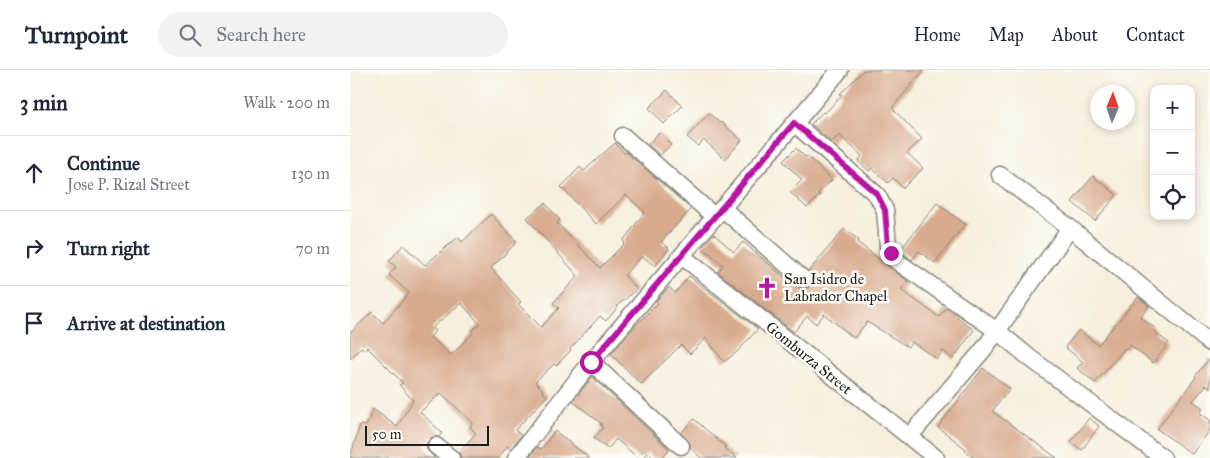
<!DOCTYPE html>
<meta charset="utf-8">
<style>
:root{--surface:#fff;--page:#f2f2f3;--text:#1f2937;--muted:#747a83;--line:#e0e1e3}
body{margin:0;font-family:"IM FELL Great Primer",serif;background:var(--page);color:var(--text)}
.controls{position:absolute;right:15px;top:15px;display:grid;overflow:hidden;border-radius:10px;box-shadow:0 2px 8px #0003}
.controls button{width:45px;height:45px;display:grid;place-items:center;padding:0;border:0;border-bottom:1px solid var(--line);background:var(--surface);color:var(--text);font:25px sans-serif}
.compass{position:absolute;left:740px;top:15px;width:45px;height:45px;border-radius:50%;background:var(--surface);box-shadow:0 2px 8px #0003;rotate:2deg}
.scale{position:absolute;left:15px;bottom:12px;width:124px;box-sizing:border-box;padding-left:5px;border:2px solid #1c1c1c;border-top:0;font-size:14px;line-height:18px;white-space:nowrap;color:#1c1c1c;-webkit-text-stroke:4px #fdfcf7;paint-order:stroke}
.stop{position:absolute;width:15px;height:15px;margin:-11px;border:4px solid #b5179e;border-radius:50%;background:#fff}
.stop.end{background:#b5179e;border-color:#fff;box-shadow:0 1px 5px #0008}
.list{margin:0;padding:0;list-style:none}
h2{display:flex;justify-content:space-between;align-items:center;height:65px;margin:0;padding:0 20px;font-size:21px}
h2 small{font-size:16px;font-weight:400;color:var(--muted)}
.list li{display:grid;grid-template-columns:32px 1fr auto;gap:15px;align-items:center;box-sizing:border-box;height:75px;padding:0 20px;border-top:1px solid var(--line)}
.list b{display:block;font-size:19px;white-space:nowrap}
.list p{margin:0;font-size:16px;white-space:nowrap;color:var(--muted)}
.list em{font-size:16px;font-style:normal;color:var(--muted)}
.icon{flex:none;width:28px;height:28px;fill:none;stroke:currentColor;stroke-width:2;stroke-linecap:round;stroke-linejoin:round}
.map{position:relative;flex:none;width:860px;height:388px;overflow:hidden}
header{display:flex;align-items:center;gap:30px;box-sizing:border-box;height:70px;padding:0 25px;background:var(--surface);border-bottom:1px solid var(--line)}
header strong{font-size:24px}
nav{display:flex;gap:28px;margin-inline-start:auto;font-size:18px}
.search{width:350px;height:45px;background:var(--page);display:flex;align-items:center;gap:12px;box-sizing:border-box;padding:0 18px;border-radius:28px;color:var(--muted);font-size:19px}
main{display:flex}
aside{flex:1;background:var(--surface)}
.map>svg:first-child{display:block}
.building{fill:#d8aa8e;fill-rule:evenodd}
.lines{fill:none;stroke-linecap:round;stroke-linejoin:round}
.minor-casing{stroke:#89867c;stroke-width:19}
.minor{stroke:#fff;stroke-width:16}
.route{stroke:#b5179e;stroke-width:6}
.labels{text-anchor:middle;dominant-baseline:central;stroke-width:5;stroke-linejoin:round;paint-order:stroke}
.poi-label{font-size:15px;fill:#1c1c1c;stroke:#fdfcf7;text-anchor:start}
.street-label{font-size:15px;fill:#1c1c1c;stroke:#fdfcf7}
</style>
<header>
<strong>Turnpoint</strong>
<div class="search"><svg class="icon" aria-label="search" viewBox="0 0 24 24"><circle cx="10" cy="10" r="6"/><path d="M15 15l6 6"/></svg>Search here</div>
<nav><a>Home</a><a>Map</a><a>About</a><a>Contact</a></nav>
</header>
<main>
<aside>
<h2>3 min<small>Walk · 200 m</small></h2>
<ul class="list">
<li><svg class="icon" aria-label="ahead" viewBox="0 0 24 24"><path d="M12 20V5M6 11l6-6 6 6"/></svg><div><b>Continue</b><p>Jose P. Rizal Street</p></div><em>130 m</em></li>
<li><svg class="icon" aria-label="right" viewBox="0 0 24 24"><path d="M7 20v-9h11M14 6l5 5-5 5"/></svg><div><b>Turn right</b></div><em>70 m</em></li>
<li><svg class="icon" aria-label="arrive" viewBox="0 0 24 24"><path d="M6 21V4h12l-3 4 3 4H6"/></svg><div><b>Arrive at destination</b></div></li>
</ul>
</aside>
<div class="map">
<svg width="860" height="388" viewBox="0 0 860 388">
<rect width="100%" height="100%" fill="#fdfcf7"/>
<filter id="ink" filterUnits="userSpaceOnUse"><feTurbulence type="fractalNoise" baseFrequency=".02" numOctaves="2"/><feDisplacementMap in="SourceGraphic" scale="10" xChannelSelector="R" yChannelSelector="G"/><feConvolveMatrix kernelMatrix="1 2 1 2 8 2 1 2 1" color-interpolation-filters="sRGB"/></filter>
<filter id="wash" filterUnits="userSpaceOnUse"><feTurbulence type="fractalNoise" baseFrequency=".0096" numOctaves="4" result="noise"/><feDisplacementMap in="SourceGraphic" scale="20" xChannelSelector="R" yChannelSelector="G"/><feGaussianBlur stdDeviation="1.12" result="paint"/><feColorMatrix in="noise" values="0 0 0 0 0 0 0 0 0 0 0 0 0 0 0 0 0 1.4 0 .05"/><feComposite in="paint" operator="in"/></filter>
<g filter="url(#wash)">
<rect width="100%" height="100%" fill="#f6efdd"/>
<g id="blocks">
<path class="building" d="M514 0H574L542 38 572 69 557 83 573 98 553 118 543 108 538 113 522 98 519 101 508 91 512 86 489 65 482 72 461 54 473 42 475 43 492 25 490 24Z
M317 20 332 36 314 54 299 38Z
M359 43 370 53 371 52 392 70 375 89 354 70 348 76 337 67Z
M309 63 321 75 310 85 298 74Z
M265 73 275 84 276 82 341 139 311 172 319 178 305 196 292 186 274 205 287 219 267 236 268 237 256 251 250 246 220 279 221 280 206 296 204 294 185 312 193 320 192 321 197 326 165 360 171 365 161 379 157 376 149 388H111L109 382 126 363 120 357 123 353 91 323 70 342 92 363 89 367H82L76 374 77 380 85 388H0L10 355 16 356 23 339 47 357 63 330 49 315 53 313 17 277 15 280 11 277 0 289V263L22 242 33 253 59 223 39 205 46 197 39 191 53 175 75 195 108 167 112 172 141 144 167 172 141 198 171 232 168 234 191 257 209 238 203 233 228 206 177 148 195 133 210 150 207 153 250 198 275 173 273 171 295 142 276 125 246 154 211 117 230 97 234 101ZM111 233 130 254 121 261 123 263 101 285 80 267 85 261 82 258Z
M446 78 455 87 457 86 482 110 468 123 470 125 457 138 440 122 452 110 433 91Z
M743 106 767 125 745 151 722 132Z
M587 133 615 154 585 193 569 181 562 190 553 183 551 179Z
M494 159 509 170 507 172 558 211 551 220 589 247 596 238 624 260 603 289 593 281 587 289 562 272 558 277 517 252 504 268 474 244 466 254 457 246 444 262 368 202 373 195 352 177 364 164 384 182 393 172 446 217 456 219 461 215 463 210 462 205 459 201Z
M339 206 408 259 387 282 374 292 356 268 340 284 331 275 291 314 261 284 289 252 308 233 306 231 319 217 325 223Z
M788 227 799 236 790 247 806 259 804 262 819 273 803 293 780 275 776 280 775 278 745 313 727 298 733 292 715 277 729 260 748 275Z
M860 288V318L856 315 843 331 853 338 850 343 860 350V360L842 384 807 359 846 307 845 306Z
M633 298 660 319 642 341 707 388H624L615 381 616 379 588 357Z
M242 307 319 379 312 388H304L297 383 292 388H288L266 369 258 379 244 368 253 358 250 355 252 354 223 331Z
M739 348 749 356 732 380 721 372Z
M344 349 376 377 374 378 387 388H351L341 378 340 373 331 363Z
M205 361 239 388H179L187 377 191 379Z"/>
</g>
</g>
<g filter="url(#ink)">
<use href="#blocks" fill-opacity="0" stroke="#89867c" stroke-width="1"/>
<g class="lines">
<g class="minor-casing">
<path id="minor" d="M444 53 527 125 535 140 538 176 545 190 647 261 633 280 559 367
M273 66 365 147
M650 105 720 158 860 273
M372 138 453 209
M720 158 647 261 680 288 813 388
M332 186 586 388
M241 292 331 376
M86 376 101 388
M166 388 241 292 490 0"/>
</g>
<use href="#minor" class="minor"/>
</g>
</g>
<g class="lines" filter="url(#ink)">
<path class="route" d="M241 292 444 53 527 124 535 140 538 176 541 183"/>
</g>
<defs>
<g id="church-bare" transform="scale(1.725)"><path d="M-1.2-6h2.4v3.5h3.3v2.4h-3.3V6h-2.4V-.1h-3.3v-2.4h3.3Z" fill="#b5179e" stroke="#fdfcf7" stroke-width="2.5" paint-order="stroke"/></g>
</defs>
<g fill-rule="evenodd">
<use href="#church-bare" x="417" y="218"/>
</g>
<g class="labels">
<g class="poi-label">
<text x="434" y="209">San Isidro de<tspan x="434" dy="17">Labrador Chapel</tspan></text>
</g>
<g class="street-label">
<text transform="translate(459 288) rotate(39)">Gomburza Street</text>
</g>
</g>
</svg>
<div class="controls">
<button>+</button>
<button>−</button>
<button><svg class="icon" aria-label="locate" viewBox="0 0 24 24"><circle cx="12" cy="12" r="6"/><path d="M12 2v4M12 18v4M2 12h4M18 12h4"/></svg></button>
</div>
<svg class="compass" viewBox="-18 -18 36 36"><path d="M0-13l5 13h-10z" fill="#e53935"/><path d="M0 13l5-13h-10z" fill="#747a83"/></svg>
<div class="scale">50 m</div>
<div class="stop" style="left:241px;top:292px"></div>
<div class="stop end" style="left:541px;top:183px"></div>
</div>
</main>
